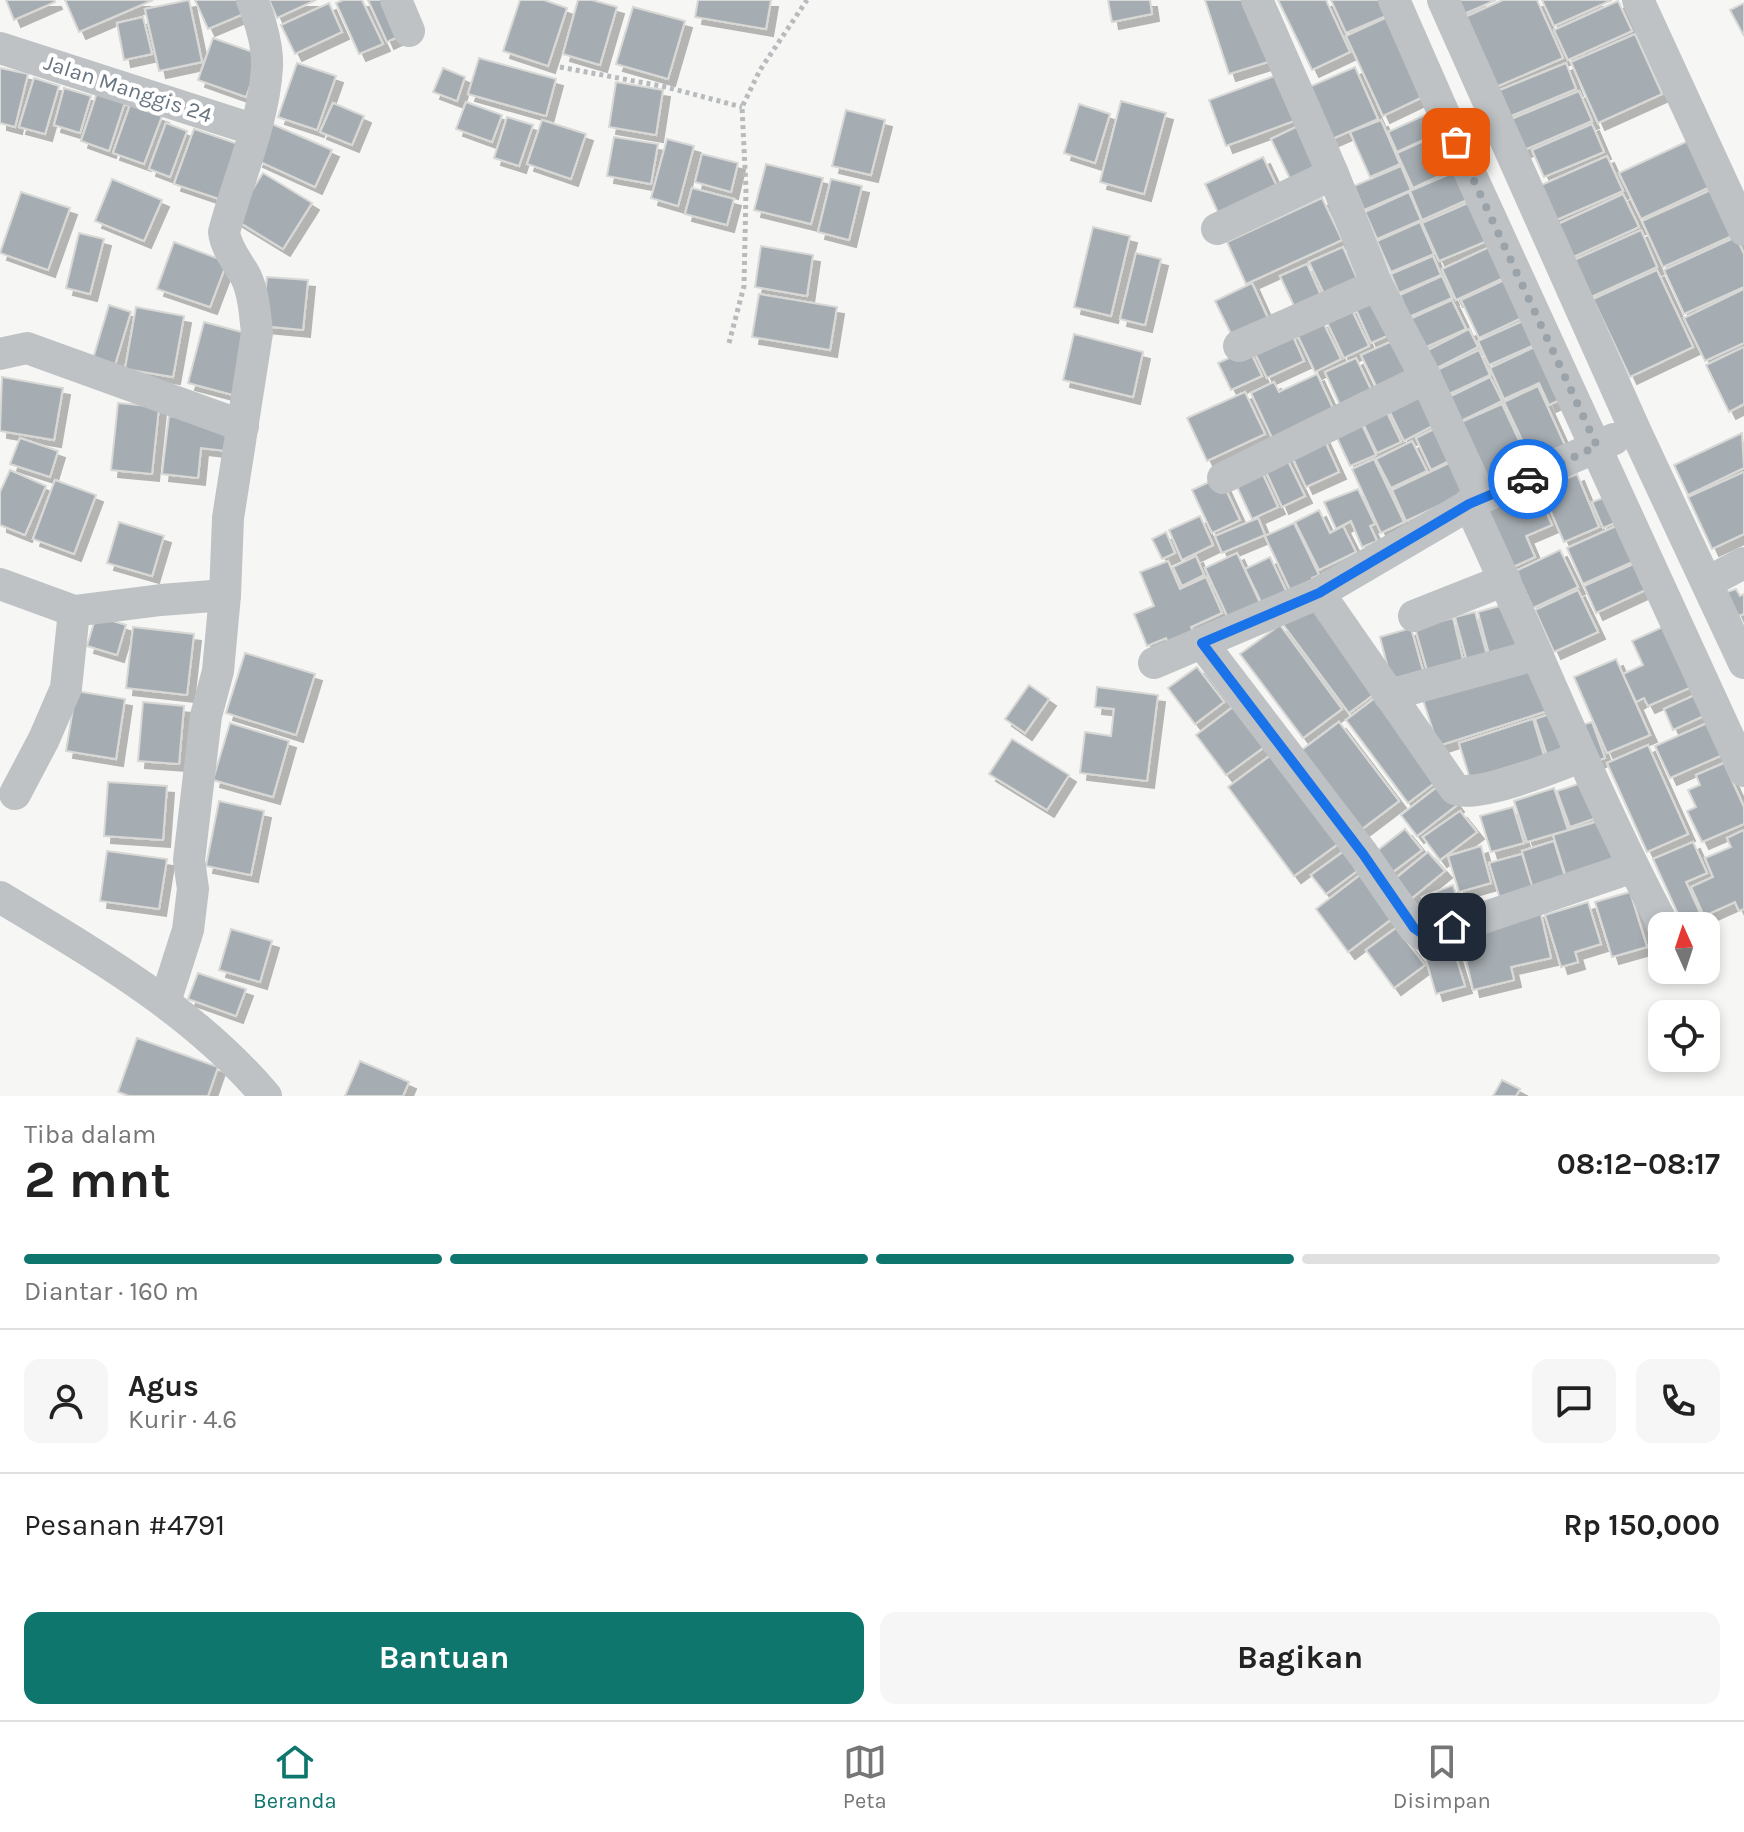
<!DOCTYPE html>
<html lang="id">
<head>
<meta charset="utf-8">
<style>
  :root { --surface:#fff; --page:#f6f6f6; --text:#222; --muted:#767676; --line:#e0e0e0; --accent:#0f766e }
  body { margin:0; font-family:Karla,sans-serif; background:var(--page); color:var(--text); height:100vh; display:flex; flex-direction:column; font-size:30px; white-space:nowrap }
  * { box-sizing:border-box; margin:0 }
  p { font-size:26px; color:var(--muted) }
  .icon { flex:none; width:44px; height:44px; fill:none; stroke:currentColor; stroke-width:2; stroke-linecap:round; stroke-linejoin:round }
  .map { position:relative; height:1096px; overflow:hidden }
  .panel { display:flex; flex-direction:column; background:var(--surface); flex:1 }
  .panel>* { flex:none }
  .needle { width:52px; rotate:357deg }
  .buttons { position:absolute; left:1648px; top:912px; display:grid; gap:16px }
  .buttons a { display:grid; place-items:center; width:72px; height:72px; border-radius:16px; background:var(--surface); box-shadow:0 4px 12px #0003; font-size:40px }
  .pin { position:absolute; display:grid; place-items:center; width:68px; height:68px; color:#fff; margin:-34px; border-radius:16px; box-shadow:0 4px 12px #0006 }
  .courier { position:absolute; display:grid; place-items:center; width:80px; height:80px; margin:-40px; border:6px solid #1a73e8; border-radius:50%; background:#fff; color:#222; box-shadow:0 2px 10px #0007 }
  .head em { font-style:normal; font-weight:700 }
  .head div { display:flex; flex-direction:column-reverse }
  .head { display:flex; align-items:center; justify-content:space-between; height:136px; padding:0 24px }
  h1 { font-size:52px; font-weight:700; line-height:60px }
  .bar { display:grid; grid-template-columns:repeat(4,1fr); gap:12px 8px; align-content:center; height:96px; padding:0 24px }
  .bar i { height:10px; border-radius:6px; background:var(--line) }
  .bar .active { background:var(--accent) }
  .bar p { grid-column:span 4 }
  .line { display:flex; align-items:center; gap:20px; padding:0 24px; border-top:2px solid var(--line) }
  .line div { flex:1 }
  .round { display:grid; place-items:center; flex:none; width:84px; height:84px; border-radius:16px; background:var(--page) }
  .button { display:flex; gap:16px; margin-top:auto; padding:16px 24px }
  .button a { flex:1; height:92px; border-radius:16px; background:var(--accent); color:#fff; font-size:32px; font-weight:700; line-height:92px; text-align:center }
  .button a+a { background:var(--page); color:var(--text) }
  .tab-bar { display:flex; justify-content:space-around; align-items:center; height:112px; border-top:2px solid var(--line); background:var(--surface); font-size:22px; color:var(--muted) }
  .tab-bar a { display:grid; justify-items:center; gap:4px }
  .tab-bar .active { color:var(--accent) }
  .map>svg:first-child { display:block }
</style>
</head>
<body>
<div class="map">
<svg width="1744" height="1096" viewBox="0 0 1744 1096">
  <defs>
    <filter id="shadow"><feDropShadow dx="7" dy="7" stdDeviation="0" flood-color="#0004"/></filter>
  </defs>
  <rect width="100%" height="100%" fill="#f6f6f4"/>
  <!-- building -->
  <g fill="#a6adb2" stroke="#d8d8d6" stroke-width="2" filter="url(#shadow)">
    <polygon points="6,0 54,0 55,2 14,20"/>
    <polygon points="65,0 153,0 79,32"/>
    <polygon points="189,0 202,62 159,71 145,9"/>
    <polygon points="195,0 240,0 246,13 208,29"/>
    <polygon points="269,0 316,0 277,18"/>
    <polygon points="343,0 362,0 383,44 359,54 336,3"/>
    <polygon points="368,0 388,0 404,34 387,42"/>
    <polygon points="520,0 544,0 567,8 548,66 503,51"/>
    <polygon points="578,0 592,0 617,7 600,65 563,54"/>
    <polygon points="698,0 771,0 766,29 695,17"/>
    <polygon points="1108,0 1150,0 1152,14 1112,22"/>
    <polygon points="1205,0 1252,0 1271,61 1229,74"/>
    <polygon points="1278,0 1326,0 1350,52 1312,70"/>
    <polygon points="1331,0 1388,0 1393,13 1346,33"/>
    <polygon points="1458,0 1496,0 1464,14"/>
    <polygon points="1503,0 1537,0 1563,58 1496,87 1465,17"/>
    <polygon points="1542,0 1612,0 1554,26"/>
    <polygon points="1618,1 1632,31 1568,60 1554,30"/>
    <polygon points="329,3 342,32 295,54 281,25"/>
    <polygon points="1744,3 1744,36 1730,10"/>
    <polygon points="633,7 685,21 668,79 616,64"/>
    <polygon points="1394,14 1431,93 1383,116 1346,36"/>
    <polygon points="143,17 152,54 124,60 117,23"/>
    <polygon points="1635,34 1662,94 1598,123 1571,62"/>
    <polygon points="213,38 261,55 246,97 198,80"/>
    <polygon points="479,58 556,79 546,116 468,94"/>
    <polygon points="297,63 336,76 317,130 278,117"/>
    <polygon points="1566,63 1576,89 1506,118 1495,92"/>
    <polygon points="1355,67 1378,119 1332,139 1309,87"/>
    <polygon points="0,68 28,74 15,127 0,123"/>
    <polygon points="443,68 465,77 457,101 433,92"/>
    <polygon points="1277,75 1294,121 1226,146 1209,100"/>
    <polygon points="34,78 59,86 45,134 19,127"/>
    <polygon points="616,82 663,90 656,135 609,127"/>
    <polygon points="64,88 91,96 80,133 54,125"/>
    <polygon points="1579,91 1592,121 1522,151 1509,120"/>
    <polygon points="97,93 125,102 109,151 81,141"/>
    <polygon points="1121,101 1166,113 1144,194 1100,182"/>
    <polygon points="466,102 502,115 492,142 456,129"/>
    <polygon points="333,103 364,116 352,145 320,132"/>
    <polygon points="1079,104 1110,114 1095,163 1064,153"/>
    <polygon points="130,105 162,116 144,164 113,153"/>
    <polygon points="1438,109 1447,129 1397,152 1388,132"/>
    <polygon points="846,110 885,120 871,175 832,166"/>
    <polygon points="507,117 533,125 519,166 494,158"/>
    <polygon points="542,120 586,134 571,179 527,164"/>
    <polygon points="1381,120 1400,164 1370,177 1350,132"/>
    <polygon points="166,123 187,131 170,177 149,169"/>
    <polygon points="272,124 332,150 315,187 256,160"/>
    <polygon points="1592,124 1604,152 1544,177 1532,150"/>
    <polygon points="1298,126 1320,173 1293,185 1271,139"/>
    <polygon points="194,129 238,144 219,199 174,184"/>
    <polygon points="1448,130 1463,165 1413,188 1397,153"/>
    <polygon points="614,137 658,144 651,184 607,176"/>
    <polygon points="667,139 694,146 678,206 651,198"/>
    <polygon points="1690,140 1712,186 1641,219 1619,173"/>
    <polygon points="702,154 738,163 731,192 695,182"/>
    <polygon points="1607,156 1623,191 1554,221 1539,186"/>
    <polygon points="1263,157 1280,193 1222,221 1205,184"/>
    <polygon points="766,164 823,178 811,224 754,210"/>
    <polygon points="1401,166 1411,190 1364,210 1354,186"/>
    <polygon points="1464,168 1476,196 1422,220 1410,191"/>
    <polygon points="263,173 312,203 283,249 234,219"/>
    <polygon points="112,179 162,200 144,241 95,221"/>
    <polygon points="831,179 862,186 849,240 818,232"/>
    <polygon points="692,188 734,199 727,225 685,214"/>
    <polygon points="1713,189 1734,235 1663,267 1642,221"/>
    <polygon points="21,192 70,208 48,270 0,253"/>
    <polygon points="1409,192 1421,220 1377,239 1365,212"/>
    <polygon points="1623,194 1639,227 1571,258 1556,225"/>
    <polygon points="1322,198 1342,240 1246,284 1227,242"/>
    <polygon points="1477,199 1494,238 1439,261 1422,223"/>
    <polygon points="1420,222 1434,254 1391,272 1377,241"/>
    <polygon points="1093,227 1130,236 1111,316 1074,307"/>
    <polygon points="1641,230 1657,267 1589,298 1572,261"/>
    <polygon points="79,233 104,239 90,294 66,288"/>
    <polygon points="1736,237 1744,254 1744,287 1684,314 1664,270"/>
    <polygon points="174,242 227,262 210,307 157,289"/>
    <polygon points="1496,244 1510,275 1456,300 1442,269"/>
    <polygon points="761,246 813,255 807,296 755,287"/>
    <polygon points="1343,247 1359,283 1326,298 1309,262"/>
    <polygon points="1136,253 1161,259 1145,325 1120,319"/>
    <polygon points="1433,256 1441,275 1399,293 1391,274"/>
    <polygon points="1307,264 1324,302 1295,308 1280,276"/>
    <polygon points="1657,270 1693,347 1630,377 1593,299"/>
    <polygon points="1442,276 1452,298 1409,317 1400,295"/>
    <polygon points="267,277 308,280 303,330 262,326"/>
    <polygon points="1511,277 1528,315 1479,338 1461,300"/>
    <polygon points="1252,283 1271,325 1235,342 1215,301"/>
    <polygon points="1744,289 1744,343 1705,361 1684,318"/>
    <polygon points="1378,293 1396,332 1371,343 1354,305"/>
    <polygon points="759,294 837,307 830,350 752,337"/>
    <polygon points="1452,300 1466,329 1424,348 1410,319"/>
    <polygon points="109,305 131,312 114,368 92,362"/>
    <polygon points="1350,306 1369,346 1344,358 1325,318"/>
    <polygon points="136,307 184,316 173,377 125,369"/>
    <polygon points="1530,318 1541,342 1489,365 1478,341"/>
    <polygon points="1322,320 1341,359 1315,372 1296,332"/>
    <polygon points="204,322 249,334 233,395 188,383"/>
    <polygon points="1469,329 1478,347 1435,369 1426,351"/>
    <polygon points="1291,332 1304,361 1267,378 1253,349"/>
    <polygon points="1074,334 1143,352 1133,397 1063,380"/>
    <polygon points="1399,338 1418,381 1382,398 1361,355"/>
    <polygon points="1541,344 1566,397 1549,405 1539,383 1504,399 1490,368"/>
    <polygon points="1744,347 1744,404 1729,412 1706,365"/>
    <polygon points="1249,349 1262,376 1231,390 1218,363"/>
    <polygon points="1479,350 1490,375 1447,395 1435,371"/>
    <polygon points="1356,358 1376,400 1344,414 1325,372"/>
    <polygon points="1317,374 1337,417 1276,446 1251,393 1274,382 1279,392"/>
    <polygon points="2,377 63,388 54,440 0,431"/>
    <polygon points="1490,377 1502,401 1459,422 1447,398"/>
    <polygon points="1538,386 1567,450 1534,465 1504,402"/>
    <polygon points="1422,387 1440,422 1404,441 1386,404"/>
    <polygon points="1245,392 1265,434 1207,461 1187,418"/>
    <polygon points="118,403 159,407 152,474 111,470"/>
    <polygon points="1502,404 1531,466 1489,486 1459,423"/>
    <polygon points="1384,406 1401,442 1377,453 1360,417"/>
    <polygon points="169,416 229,423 226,451 201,448 198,478 162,474"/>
    <polygon points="1359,418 1376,455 1350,466 1333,429"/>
    <polygon points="1440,426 1455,458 1431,470 1416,438"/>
    <polygon points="1742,433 1744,468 1688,495 1674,465"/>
    <polygon points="1323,437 1339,472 1306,487 1290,452"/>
    <polygon points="20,438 58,451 50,477 10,464"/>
    <polygon points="1412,441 1427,471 1391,488 1376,459"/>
    <polygon points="1285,455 1305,496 1282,507 1263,465"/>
    <polygon points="1374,459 1404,522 1381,533 1352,469"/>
    <polygon points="1451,462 1466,493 1406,521 1392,490"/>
    <polygon points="1259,466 1278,507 1252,519 1233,478"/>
    <polygon points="10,470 46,486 25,535 0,525 0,492"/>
    <polygon points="1744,472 1744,534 1712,549 1688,497"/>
    <polygon points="1577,474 1599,527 1564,542 1541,489"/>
    <polygon points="1220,477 1240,520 1212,533 1192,490"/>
    <polygon points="55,480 96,495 74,554 33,539"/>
    <polygon points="1358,489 1375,524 1370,526 1377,541 1362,547 1351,521 1336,529 1324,502"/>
    <polygon points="1536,489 1552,525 1526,536 1535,557 1513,567 1487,510"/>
    <polygon points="1611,495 1622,520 1603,528 1592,502"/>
    <polygon points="1319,510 1330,533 1343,526 1356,552 1319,570 1295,522"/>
    <polygon points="1200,516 1213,545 1182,560 1169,530"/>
    <polygon points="1258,518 1265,535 1222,553 1215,536"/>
    <polygon points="119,522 164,536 152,576 107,563"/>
    <polygon points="1294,523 1319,575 1312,578 1315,583 1292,594 1265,536"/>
    <polygon points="1623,523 1639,559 1583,584 1567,548"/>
    <polygon points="1166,532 1175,553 1162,559 1152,539"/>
    <polygon points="1560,550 1578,587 1533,608 1516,571"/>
    <polygon points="1237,553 1261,605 1229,620 1205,568"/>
    <polygon points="1196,556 1204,575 1182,586 1173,567"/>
    <polygon points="1270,557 1288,595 1263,606 1245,569"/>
    <polygon points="1168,561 1180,589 1206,577 1222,613 1191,627 1195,635 1169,646 1166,638 1147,646 1134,614 1154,606 1140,572"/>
    <polygon points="1640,561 1652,587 1596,613 1584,586"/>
    <polygon points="1736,589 1740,596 1744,594 1744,614 1738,616 1727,592"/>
    <polygon points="1578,590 1598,632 1554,652 1535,610"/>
    <polygon points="1314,600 1381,689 1349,713 1282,623"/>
    <polygon points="1510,603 1521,646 1489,654 1478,612"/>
    <polygon points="1475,612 1487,655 1467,661 1455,617"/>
    <polygon points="96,616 126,625 117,655 87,646"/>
    <polygon points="1453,618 1463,660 1427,670 1415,628"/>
    <polygon points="1280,625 1342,709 1303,738 1240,654"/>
    <polygon points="1667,625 1701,683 1648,706 1644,698 1636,702 1623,674 1643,665 1632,641"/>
    <polygon points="133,627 194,634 187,695 126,688"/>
    <polygon points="1411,628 1423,671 1391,680 1380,637"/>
    <polygon points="245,653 315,674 296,735 226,713"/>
    <polygon points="1616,659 1650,735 1607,753 1574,677"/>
    <polygon points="1534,660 1550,710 1438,746 1422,697"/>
    <polygon points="1197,667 1224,702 1195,724 1168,688"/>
    <polygon points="1029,685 1049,699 1025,733 1005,719"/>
    <polygon points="1097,687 1158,695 1147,781 1080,773 1085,732 1111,736 1114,709 1095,707"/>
    <polygon points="76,691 125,699 116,759 66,751"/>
    <polygon points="1697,694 1706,715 1673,730 1664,709"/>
    <polygon points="1379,695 1441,778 1408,803 1346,720"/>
    <polygon points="143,702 184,706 179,764 138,761"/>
    <polygon points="1237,704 1267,745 1226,775 1196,735"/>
    <polygon points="1559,711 1570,747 1547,755 1535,719"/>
    <polygon points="1533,719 1544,756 1470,779 1459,743"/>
    <polygon points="1712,721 1727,753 1670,778 1655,746"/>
    <polygon points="1339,722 1399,801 1358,832 1299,752"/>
    <polygon points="1592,722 1605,758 1585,765 1572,728"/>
    <polygon points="230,723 289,741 273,797 213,780"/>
    <polygon points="1012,739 1069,775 1047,810 989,774"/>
    <polygon points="1648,745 1688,834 1647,852 1607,763"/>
    <polygon points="1275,752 1342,841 1294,876 1228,787"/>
    <polygon points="1724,763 1744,807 1744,824 1702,842 1687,811 1696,807 1688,790 1700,785 1696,775"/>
    <polygon points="1587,781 1599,817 1570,827 1557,791"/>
    <polygon points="108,782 167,786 163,840 104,836"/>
    <polygon points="1441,784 1457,805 1417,836 1401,815"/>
    <polygon points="1554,788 1568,830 1527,842 1514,801"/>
    <polygon points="219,801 264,811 251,875 206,866"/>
    <polygon points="1513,807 1524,843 1491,852 1480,816"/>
    <polygon points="1460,811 1477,832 1440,860 1423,837"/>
    <polygon points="1605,819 1619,863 1568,883 1553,835"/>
    <polygon points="1405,829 1422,850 1385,878 1369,857"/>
    <polygon points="1744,830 1744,909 1739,911 1735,902 1704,916 1691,887 1713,877 1705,858 1731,847 1727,838"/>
    <polygon points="1554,841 1565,877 1532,887 1522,851"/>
    <polygon points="1693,842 1707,873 1686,882 1702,917 1683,925 1653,859"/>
    <polygon points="1481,846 1491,883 1459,892 1448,856"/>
    <polygon points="1347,849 1361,868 1326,894 1311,875"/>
    <polygon points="107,851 167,859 159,909 100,901"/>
    <polygon points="1428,852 1445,871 1412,898 1396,878"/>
    <polygon points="1522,854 1533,889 1500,899 1489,863"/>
    <polygon points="1364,872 1398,914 1348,952 1316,909"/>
    <polygon points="1453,885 1463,918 1430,927 1422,897"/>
    <polygon points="1630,892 1647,947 1612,957 1595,902"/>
    <polygon points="1588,902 1601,944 1575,952 1578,962 1561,967 1545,915"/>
    <polygon points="1540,910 1551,958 1511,967 1514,980 1473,990 1459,928"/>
    <polygon points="1396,928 1425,965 1394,988 1366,950"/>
    <polygon points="231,929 272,941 260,982 219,970"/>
    <polygon points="1450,938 1465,986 1436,994 1422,946"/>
    <polygon points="198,973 246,989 236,1016 188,999"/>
    <polygon points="137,1038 218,1067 208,1096 129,1096 118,1092"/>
    <polygon points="360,1061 409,1082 403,1096 345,1096"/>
    <polygon points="1502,1080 1520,1089 1516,1096 1493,1096"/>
  </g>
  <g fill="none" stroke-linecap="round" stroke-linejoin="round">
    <!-- path -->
    <g stroke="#b8bbbd" stroke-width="5" stroke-dasharray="4 4" stroke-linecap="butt">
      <polyline points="560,67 666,87 742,107"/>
      <polyline points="729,343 744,286 746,189 742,107 760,70 807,0"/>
    </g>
    <!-- minor -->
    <g stroke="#bec2c5" stroke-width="32">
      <polyline points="396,0 409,31"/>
      <polyline points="1257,0 1333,174 1377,285 1426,378 1481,498"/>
      <polyline points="1394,0 1469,171 1744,771"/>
      <polyline points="1443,0 1635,430 1744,663"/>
      <polyline points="1638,0 1744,230"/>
      <polyline points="0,48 255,130"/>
      <polyline points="1217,229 1333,174"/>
      <polyline points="1239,346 1377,285"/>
      <polyline points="0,354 27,348 243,426"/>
      <polyline points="1223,478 1426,378"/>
      <path d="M1469 504C1536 645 1591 789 1664 926"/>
      <polyline points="1708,582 1744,563"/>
      <polyline points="0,584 74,611 161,600 225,595"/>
      <path d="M1319 593 1455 789C1477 799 1555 767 1580 757"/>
      <polyline points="1414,616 1505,580"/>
      <polyline points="1202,643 1363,854 1414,928 1427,937 1633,867"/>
      <polyline points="1154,663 1319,593 1481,498 1614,439"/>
      <polyline points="1389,695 1535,655"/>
      <polyline points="15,794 44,739 66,688 74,611"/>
      <path d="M0 897C96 955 193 1010 266 1096"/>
      <path d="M165 1002 188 930 193 889 189 860 206 716 218 671 225 595 228 518 257 333C255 315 254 294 246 277 238 262 226 249 224 232 238 179 264 122 267 67 268 45 260 20 252 0"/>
    </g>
  </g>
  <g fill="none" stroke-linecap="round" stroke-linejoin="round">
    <!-- done -->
    <polyline stroke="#9aa3a9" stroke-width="8" stroke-dasharray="0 14.4" points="1456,142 1597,446 1528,479"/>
    <!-- route -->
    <polyline stroke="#1a73e8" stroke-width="10" points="1452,927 1427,937 1414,928 1363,854 1202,643 1319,593 1469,504 1528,479"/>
  </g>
  <g text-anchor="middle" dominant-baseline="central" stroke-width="8" stroke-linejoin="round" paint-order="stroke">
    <!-- street labels -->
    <g font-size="22" fill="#697681" stroke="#fff">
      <text transform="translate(128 89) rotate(18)">Jalan Manggis 24</text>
    </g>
  </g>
</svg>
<div class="buttons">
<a><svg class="needle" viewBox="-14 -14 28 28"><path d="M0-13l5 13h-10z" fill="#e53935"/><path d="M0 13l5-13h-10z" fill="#767676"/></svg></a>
<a><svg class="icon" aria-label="locate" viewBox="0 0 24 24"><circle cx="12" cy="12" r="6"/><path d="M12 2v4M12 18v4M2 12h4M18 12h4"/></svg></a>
</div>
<div class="pin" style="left:1456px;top:142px;background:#ea580c"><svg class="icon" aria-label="bag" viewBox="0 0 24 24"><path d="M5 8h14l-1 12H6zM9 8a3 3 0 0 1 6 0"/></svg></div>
<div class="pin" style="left:1452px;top:927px;background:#1f2937"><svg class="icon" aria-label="home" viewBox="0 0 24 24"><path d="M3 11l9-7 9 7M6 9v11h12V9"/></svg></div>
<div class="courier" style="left:1528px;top:479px"><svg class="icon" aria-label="car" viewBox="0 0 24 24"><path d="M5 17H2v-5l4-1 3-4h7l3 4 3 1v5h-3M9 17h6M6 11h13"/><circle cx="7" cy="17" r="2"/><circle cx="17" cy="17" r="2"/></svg></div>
</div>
<section class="panel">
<div class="head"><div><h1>2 mnt</h1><p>Tiba dalam</p></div><em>08:12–08:17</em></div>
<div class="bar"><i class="active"></i><i class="active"></i><i class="active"></i><i></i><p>Diantar · 160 m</p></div>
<div class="line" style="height:144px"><a class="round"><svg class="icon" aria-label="person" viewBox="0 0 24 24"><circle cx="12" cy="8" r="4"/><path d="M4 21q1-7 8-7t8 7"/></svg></a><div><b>Agus</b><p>Kurir · 4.6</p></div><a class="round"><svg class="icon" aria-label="chat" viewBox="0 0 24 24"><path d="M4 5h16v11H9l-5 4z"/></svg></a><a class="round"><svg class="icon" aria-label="phone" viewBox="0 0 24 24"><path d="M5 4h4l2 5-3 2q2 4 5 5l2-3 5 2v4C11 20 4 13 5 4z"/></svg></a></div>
<div class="line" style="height:104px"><div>Pesanan #4791</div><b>Rp 150,000</b></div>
<div class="button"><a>Bantuan</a><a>Bagikan</a></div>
</section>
<nav class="tab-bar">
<a class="active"><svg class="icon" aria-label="home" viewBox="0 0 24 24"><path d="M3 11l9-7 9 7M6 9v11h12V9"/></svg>Beranda</a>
<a><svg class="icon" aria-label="map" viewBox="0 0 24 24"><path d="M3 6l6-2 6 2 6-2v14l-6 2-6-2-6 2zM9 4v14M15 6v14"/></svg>Peta</a>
<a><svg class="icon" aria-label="saved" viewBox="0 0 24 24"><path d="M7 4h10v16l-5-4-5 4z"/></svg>Disimpan</a>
</nav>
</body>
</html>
